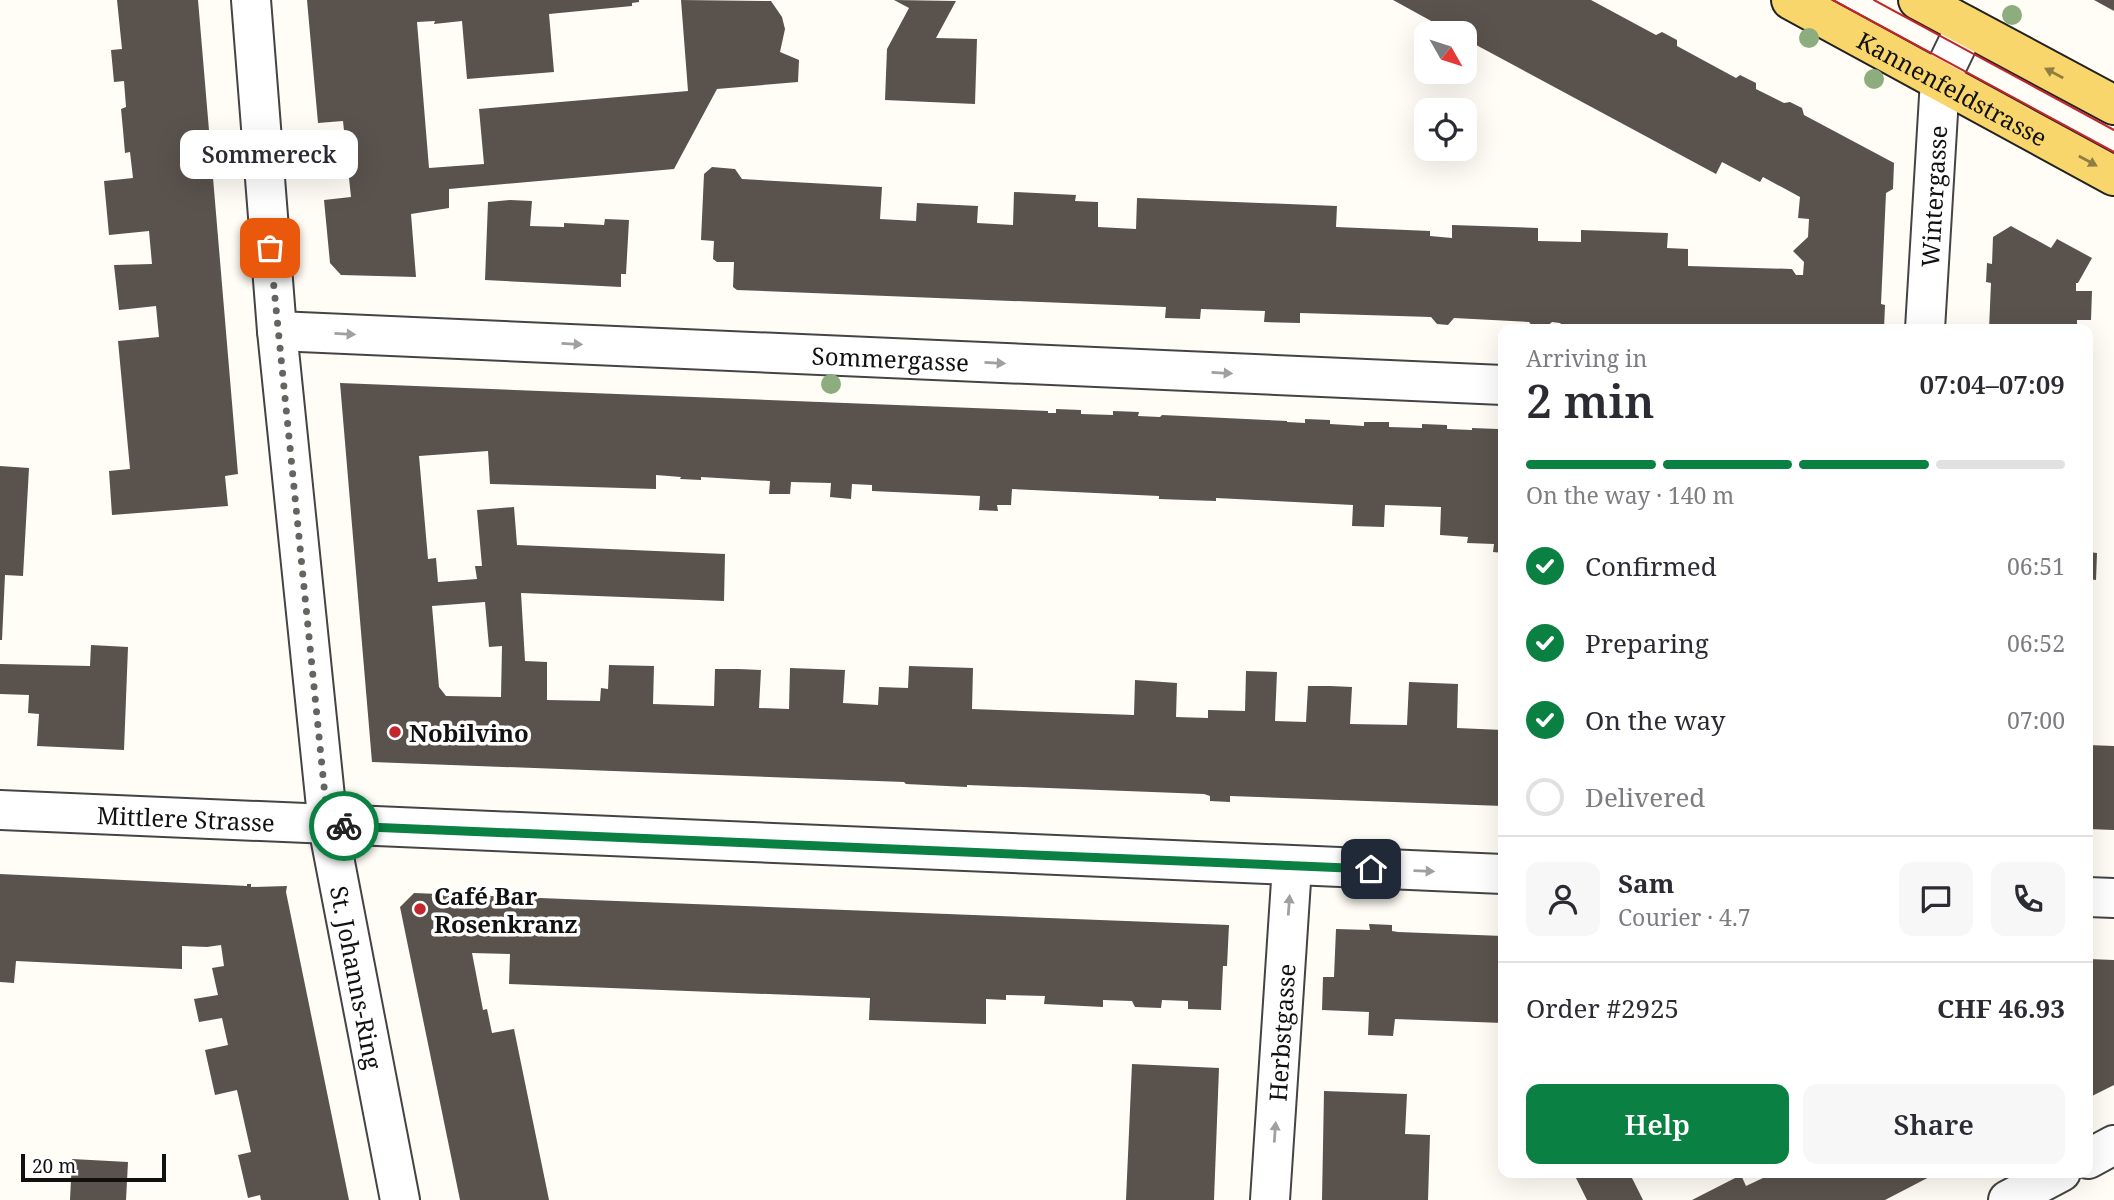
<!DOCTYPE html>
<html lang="en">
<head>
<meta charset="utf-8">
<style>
  :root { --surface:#fff; --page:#f7f7f7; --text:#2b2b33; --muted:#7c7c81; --line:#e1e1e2; --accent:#0b8043 }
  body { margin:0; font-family:"Noto Serif",serif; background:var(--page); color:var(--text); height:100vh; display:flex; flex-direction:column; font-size:26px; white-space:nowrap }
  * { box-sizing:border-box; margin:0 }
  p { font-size:23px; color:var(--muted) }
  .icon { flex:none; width:38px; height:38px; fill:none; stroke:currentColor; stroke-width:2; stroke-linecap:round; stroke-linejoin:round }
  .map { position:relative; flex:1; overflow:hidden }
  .panel { position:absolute; left:1498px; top:324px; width:595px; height:854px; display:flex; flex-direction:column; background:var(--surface); border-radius:14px; box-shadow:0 7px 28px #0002 }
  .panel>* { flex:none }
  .needle { width:46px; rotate:129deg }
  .tools { position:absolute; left:1414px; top:21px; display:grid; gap:14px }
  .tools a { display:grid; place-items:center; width:63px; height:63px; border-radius:14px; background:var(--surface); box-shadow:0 7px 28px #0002; font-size:35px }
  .scale { position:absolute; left:21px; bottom:18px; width:145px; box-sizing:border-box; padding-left:7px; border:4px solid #111; border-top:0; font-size:19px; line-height:24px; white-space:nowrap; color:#111; -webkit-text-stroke:5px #fff; paint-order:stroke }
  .pin { position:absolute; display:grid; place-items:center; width:60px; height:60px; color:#fff; margin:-30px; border-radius:14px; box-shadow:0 4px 10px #0006 }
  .courier { position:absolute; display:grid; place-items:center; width:70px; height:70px; margin:-35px; border:5px solid #0b8043; border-radius:50%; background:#fff; color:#222; box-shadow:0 2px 9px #0007 }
  .bubble { position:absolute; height:49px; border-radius:14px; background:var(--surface); box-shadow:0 7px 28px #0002; font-size:23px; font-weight:600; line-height:49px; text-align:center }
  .headline em { font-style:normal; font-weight:600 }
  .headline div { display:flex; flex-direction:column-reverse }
  .headline { display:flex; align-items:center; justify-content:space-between; height:119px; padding:0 28px }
  h1 { font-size:46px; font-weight:600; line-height:52px }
  .bar { display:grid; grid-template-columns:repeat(4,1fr); gap:10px 7px; align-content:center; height:84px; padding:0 28px }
  .bar i { height:9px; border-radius:5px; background:var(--line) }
  .bar .on { background:var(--accent) }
  .bar p { grid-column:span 4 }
  .line { display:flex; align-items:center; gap:18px; padding:0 28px; border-top:2px solid var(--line) }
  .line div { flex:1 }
  .round { display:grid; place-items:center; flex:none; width:74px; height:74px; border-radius:14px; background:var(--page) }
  ol { padding:0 28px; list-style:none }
  li { display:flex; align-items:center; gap:21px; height:77px }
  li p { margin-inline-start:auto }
  li .icon { padding:7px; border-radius:50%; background:var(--accent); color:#fff; stroke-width:4 }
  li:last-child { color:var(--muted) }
  li i { width:38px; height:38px; border:4px solid var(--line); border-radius:50% }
  .action { display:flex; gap:14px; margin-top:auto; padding:14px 28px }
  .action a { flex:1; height:80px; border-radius:14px; background:var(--accent); color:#fff; font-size:28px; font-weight:600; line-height:80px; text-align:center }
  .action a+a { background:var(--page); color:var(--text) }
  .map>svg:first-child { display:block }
</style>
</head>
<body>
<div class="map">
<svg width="2114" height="1200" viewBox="0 0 2114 1200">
  <rect width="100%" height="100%" fill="#fffdf5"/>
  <!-- building -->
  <g fill="#5a524d" fill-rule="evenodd">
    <polygon points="117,0 198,0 238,474 225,476 228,506 112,515 109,471 130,469 118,341 159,337 156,306 119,310 114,265 152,264 149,231 109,235 104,181 133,178 130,152 125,153 123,130 121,109 126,107 124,81 114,82 111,50 122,49"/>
    <polygon points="307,0 639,0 639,2 632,3 632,6 549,14 554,72 467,79 462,21 434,24 435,21 417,22 429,168 484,164 479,109 688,91 681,0 771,1 782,17 785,29 780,52 799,60 798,82 717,89 674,169 449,189 449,208 411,214 416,277 341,275 330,263 324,200 351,197 343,121 318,123"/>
    <polygon points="894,0 956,1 936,38 977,39 975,104 885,100 887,49 909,8"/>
    <polygon points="1393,0 1591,0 1656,35 1662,32 1677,40 1677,46 1736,78 1740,75 1756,83 1756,89 1784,103 1790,102 1802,108 1804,115 1894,163 1893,189 1886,193 1881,304 1885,305 1884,329 1714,329 1583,324 1577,329 1566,329 1560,323 1552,322 1545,328 1534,328 1529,322 1454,318 1448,325 1437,324 1431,317 1300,313 1300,323 1264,322 1265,311 1201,309 1200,319 1165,318 1166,307 737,290 733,287 734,262 717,262 713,259 714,241 701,240 704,174 712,167 735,169 742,179 882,187 880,219 916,221 917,203 978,206 977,223 1013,225 1014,192 1076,195 1075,201 1098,202 1098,227 1136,229 1137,198 1337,206 1336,227 1430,231 1430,236 1452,238 1452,225 1538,228 1538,241 1581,242 1581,230 1668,233 1667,248 1688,249 1688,266 1792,269 1796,275 1803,275 1804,262 1793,251 1808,237 1809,219 1798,218 1800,197 1763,177 1760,182 1722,162 1716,174 1465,39 1465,33 1453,33"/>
    <polygon points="2094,0 2114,0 2114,11"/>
    <polygon points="510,200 532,201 530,226 564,227 564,223 604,225 605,219 629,220 626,274 621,274 621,287 485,280 488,202"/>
    <polygon points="2011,226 2051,248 2057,239 2092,258 2078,283 2076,283 2076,291 2092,291 2091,320 2077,320 2077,329 1989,329 1991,283 1986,282 1987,263 1992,264 1993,237"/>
    <path d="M340 383 1048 411V413H1056V409L1081 410V414L1113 415V411L1139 412 1138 416 1160 417 1162 415 1287 421V422L1305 423V419L1330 420V424L1364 426V422H1389V427L1422 428V424L1447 425V429L1472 430V428L1498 429V421H1503V553L1493 552 1494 544 1467 543 1468 537 1440 535 1441 507 1385 505 1384 527 1352 526 1353 505 1216 498V501L1159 499V496L1012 489 1011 505H997L998 511 979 510 980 496 872 491V485L852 484 851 499 830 497 831 483 791 482 790 494H769L770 481 701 477V480L680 479 681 477 656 475V489L490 484 488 451 419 456 428 559 436 558 438 582 477 579 475 566H482L477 510 514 507 517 545 725 554 724 601 521 593 525 661 547 662V700L600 701 601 688 608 689 609 665 654 666 653 704 714 706 715 669H738L761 670 759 708 789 709 790 668 845 670 843 703 878 705 879 687 908 688 909 666 973 668 972 709 1134 715 1135 680 1177 683 1176 717 1208 718V710L1245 711 1246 671 1277 672 1275 721 1306 722 1308 686H1330L1352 687 1350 724 1407 725 1409 682 1458 684 1457 728 1503 730V806L1230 796V802L1210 801V796L1204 794 967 785V787L906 784 904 782 372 762ZM485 602 489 647 502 646 501 697 446 696 439 687 432 606Z"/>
    <polygon points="0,466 29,468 23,576 5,575 2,640 0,640"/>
    <polygon points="2088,495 2091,495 2090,528 2088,528"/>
    <polygon points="2088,552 2097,553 2096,580 2088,579"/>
    <polygon points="91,645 128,647 124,750 37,746 39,714 28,713 29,695 0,694 0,664 90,666"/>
    <polygon points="2088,745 2114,746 2114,830 2088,829"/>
    <polygon points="0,874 247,886 247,884 251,884 251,887 287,886 286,892 349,1200 261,1200 260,1195 248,1198 238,1155 251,1152 237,1090 215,1095 205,1050 228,1045 222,1018 199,1022 194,999 218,995 212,968 224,966 221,945 207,947 182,946 182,969 16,961 14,983 0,982"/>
    <polygon points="414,893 1229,925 1227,966 1223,966 1221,1010 1188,1009 1188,1001 1162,1000 1161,1008 1135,1007 1132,1001 1103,1000 1103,1007 1044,1004 1045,996 1006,995 1006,1000 986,999 986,1024 869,1020 870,998 509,984 510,954 472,953 483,1010 487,1009 492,1033 514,1029 549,1200 460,1200 400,907"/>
    <polygon points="1369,924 1392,925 1392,931 1398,932 1503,936 1503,1023 1395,1019 1393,1036 1368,1035 1369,1012 1322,1010 1323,977 1334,977 1336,929 1370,930"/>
    <polygon points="2088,959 2114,960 2114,1085 2088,1098"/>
    <polygon points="1132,1064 1219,1068 1214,1200 1126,1200"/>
    <polygon points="1324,1091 1407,1094 1405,1134 1430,1135 1428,1200 1322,1200"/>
    <polygon points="72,1159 128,1162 126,1200 70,1200"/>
    <polygon points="1573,1172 1629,1172 1643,1200 1587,1200"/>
    <polygon points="1761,1172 1939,1172 1885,1200 1692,1200 1741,1175 1746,1186 1763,1178"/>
  </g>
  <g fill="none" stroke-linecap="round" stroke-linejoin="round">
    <defs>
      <g id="minor">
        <path id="s1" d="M251 0 277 331 328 826 400 1200"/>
        <path id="s2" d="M1925 329 1940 80 1966 26"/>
        <path id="s3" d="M277 331 1503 385"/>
        <path id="s4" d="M0 810 1503 874"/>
        <polyline points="2088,897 2114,898"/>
        <polyline points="2088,1159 2114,1145"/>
        <path id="s5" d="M1270 1200 1292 866"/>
        <polyline points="2008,1200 2061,1172"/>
      </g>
      <g id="major">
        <path id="s6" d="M1791 0 2114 176"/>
        <polyline points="1918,0 2114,105"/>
      </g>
    </defs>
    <!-- minor casing -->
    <use href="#minor" stroke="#444" stroke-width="42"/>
    <!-- major casing -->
    <use href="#major" stroke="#222" stroke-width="42"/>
    <!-- minor -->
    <use href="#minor" stroke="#fff" stroke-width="38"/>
    <!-- major -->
    <use href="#major" stroke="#f9d66b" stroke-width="38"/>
    <!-- tram -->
    <g stroke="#c4262e" stroke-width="2">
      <polyline points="1833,0 2114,152"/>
      <polyline points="1874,0 2114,130"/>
    </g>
  </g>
  <!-- trees -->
  <g fill="#8dad7f">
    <circle cx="2012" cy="15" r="10"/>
    <circle cx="1809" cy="38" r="10"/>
    <circle cx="1874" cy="79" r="10"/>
    <circle cx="831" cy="384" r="10"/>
  </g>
  <!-- one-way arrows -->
  <defs><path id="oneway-solid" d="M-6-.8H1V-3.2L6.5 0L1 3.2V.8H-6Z" transform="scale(1.75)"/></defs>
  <g fill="#917d42">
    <use href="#oneway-solid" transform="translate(2054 73) rotate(-152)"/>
    <use href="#oneway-solid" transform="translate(2088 161) rotate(29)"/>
  </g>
  <g fill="#a0a0a0">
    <use href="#oneway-solid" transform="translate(345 334) rotate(3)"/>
    <use href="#oneway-solid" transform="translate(572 344) rotate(3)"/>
    <use href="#oneway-solid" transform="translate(995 363) rotate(3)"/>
    <use href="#oneway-solid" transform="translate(1222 373) rotate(3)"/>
    <use href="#oneway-solid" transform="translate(1424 871) rotate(2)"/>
    <use href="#oneway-solid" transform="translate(1289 905) rotate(-86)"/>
    <use href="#oneway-solid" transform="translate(1275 1132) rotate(-86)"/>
  </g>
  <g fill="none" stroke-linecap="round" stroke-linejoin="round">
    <!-- done -->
    <polyline stroke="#646461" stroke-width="7" stroke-dasharray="0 12.6" points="270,248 328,826 344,826"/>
    <!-- route -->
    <polyline stroke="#0b8043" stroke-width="9" points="344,826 1371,869"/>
  </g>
  <!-- markers -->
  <g fill="#c4262e" stroke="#fff" stroke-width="2.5">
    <circle cx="395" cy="732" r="7"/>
    <circle cx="420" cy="909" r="7"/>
  </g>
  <g text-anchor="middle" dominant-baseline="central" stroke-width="7" stroke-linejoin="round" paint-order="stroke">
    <!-- street labels -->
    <g font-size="24" fill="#111" stroke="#fff">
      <text stroke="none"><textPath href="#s6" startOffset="184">Kannenfeldstrasse</textPath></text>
      <text stroke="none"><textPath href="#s2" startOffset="133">Wintergasse</textPath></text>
      <text stroke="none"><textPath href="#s3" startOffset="614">Sommergasse</textPath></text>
      <text stroke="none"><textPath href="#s4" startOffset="186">Mittlere Strasse</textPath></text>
      <text stroke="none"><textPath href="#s1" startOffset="984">St. Johanns-Ring</textPath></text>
      <text stroke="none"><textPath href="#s5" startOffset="168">Herbstgasse</textPath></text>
    </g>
    <!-- poi labels -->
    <g font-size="24" font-weight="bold" fill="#111" stroke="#fff" text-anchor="start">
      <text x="409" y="732">Nobilvino</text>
      <text x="434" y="895">Café Bar<tspan x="434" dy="28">Rosenkranz</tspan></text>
    </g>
  </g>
</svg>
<div class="tools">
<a><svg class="needle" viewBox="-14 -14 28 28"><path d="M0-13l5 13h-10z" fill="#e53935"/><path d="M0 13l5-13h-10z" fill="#7c7c81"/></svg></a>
<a><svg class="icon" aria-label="locate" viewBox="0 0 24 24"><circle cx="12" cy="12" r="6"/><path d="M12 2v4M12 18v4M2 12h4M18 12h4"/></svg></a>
</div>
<div class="scale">20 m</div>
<div class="pin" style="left:270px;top:248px;background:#ea580c"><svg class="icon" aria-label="bag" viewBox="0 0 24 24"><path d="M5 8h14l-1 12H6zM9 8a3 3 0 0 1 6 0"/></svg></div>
<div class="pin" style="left:1371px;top:869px;background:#1f2937"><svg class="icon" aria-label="home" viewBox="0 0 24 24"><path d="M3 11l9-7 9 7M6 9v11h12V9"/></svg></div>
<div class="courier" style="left:344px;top:826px"><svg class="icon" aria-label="bike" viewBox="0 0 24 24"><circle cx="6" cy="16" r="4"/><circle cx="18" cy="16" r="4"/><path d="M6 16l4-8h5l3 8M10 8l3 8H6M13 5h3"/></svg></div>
<div class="bubble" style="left:180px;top:130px;width:178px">Sommereck</div>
<section class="panel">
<div class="headline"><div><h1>2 min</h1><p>Arriving in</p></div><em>07:04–07:09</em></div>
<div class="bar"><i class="on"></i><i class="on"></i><i class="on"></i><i></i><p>On the way · 140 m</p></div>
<ol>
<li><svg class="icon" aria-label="check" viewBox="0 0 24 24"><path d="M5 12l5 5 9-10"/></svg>Confirmed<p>06:51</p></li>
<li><svg class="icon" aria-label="check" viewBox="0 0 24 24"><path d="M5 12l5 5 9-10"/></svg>Preparing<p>06:52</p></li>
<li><svg class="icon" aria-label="check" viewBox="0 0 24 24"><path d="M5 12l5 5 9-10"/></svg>On the way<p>07:00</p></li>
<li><i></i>Delivered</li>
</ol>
<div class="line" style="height:126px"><a class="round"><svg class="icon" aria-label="person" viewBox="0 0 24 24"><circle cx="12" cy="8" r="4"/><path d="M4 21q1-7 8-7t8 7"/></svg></a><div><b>Sam</b><p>Courier · 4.7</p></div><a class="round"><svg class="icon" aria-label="chat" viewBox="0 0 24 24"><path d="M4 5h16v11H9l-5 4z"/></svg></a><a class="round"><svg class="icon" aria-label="phone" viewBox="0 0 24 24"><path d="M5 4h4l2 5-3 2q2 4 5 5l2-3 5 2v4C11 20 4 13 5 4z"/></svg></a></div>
<div class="line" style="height:91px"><div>Order #2925</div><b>CHF 46.93</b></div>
<div class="action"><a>Help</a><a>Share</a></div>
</section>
</div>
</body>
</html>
